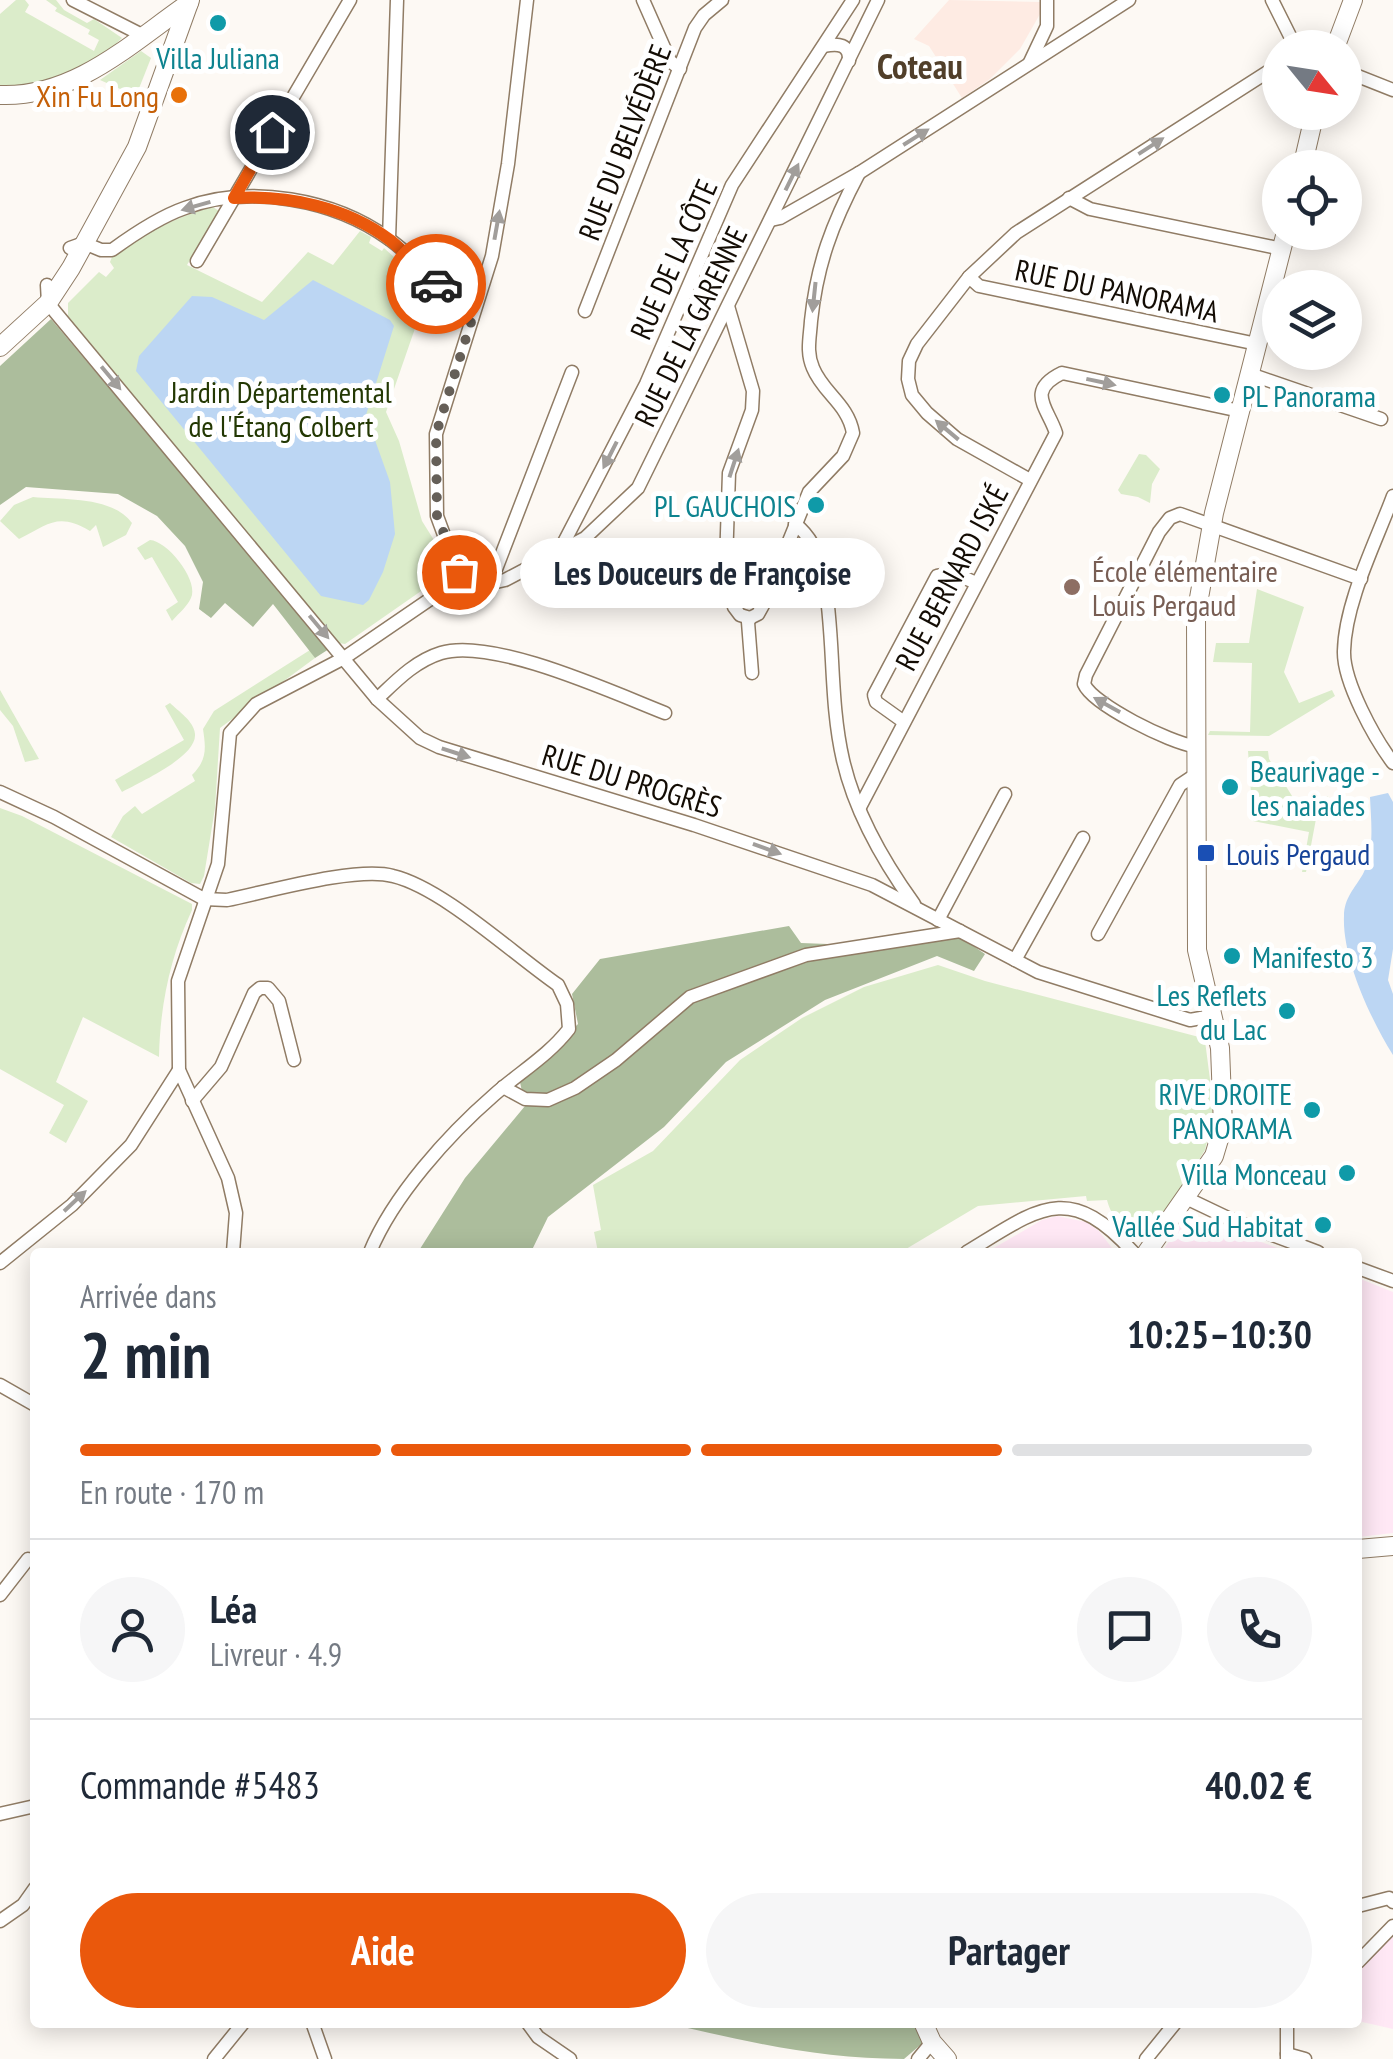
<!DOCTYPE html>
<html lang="fr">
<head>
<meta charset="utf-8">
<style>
  :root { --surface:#fff; --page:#f6f6f7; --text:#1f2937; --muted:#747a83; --line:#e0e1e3; --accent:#ea580c }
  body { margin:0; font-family:"PT Sans Narrow",sans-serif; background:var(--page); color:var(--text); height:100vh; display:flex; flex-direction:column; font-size:38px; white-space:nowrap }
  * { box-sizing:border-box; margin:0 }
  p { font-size:32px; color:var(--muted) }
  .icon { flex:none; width:55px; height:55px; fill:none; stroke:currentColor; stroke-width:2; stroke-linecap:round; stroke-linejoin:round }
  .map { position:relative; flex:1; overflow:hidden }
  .drawer { position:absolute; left:30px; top:1248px; width:1332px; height:780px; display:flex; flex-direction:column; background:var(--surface); border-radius:10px; box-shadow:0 5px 25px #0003 }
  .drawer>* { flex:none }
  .needle { width:65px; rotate:120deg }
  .controls { position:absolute; left:1262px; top:30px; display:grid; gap:20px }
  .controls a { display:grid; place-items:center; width:100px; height:100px; border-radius:50%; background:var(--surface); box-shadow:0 5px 25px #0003; font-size:50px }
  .pin { position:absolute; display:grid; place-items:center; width:85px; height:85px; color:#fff; margin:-42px; border:5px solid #fff; border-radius:50%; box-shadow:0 2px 10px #0007 }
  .courier { position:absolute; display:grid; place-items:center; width:100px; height:100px; margin:-50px; border:8px solid #ea580c; border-radius:50%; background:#fff; color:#222; box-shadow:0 2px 12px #0007 }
  .bubble { position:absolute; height:70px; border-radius:35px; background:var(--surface); box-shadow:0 5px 25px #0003; font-size:32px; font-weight:600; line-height:70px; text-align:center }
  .overview em { font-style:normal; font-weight:600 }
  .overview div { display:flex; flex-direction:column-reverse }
  .overview { display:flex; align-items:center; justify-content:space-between; height:170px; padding:0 50px }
  h1 { font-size:65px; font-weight:600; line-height:75px }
  .bar { display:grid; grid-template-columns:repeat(4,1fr); gap:15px 10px; align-content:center; height:120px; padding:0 50px }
  .bar i { height:12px; border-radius:8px; background:var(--line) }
  .bar .current { background:var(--accent) }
  .bar p { grid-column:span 4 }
  .line { display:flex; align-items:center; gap:25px; padding:0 50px; border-top:2px solid var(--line) }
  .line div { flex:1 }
  .round { display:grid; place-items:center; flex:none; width:105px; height:105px; border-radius:52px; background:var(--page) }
  .primary-button { display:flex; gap:20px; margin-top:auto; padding:20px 50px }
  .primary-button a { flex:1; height:115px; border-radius:60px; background:var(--accent); color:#fff; font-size:40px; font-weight:600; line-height:115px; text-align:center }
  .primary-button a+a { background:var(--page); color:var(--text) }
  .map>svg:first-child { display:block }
</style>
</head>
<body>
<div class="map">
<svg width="1393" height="2059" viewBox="0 0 1393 2059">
  <rect width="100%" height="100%" fill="#fdf9f4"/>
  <!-- industrial -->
  <g fill="#ffe8f5">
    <polygon points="1057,1216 1086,1222 1099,1231 1115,1252 987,1252 1042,1220"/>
    <polygon points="1196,1218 1288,1252 1162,1252 1182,1222"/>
    <polygon points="1358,1278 1393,1292 1393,1533 1358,1537"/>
    <polygon points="1393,1935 1393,2029 1358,2021 1358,1972"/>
  </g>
  <!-- education -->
  <polygon fill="#feebe3" points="949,0 1040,2 1040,14 1020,49 990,79 962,98 929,46 914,39"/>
  <!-- green -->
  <g fill="#dbecca">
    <path d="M16 0H25L29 5 25 12 94 51 99 40 88 34 90 30 55 11 57 8 46 0H56L64 10 87 23 94 19 122 38C91 69 44 86 0 86V14Z"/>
    <polygon points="141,51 151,58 136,96 100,80"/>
    <path d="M213 207 219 211 187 265 262 302 308 252 333 265 360 231 371 237 369 243 382 251 384 248 404 266 395 273C394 302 396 300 420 314L386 412 399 441 422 521 447 561H442L441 571 447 573 345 644 339 643 68 316V303L99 272 106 277 114 268 110 262 112 257C144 234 174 217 213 207Z"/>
    <polygon points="1139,454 1146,455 1160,469 1152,484 1150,503 1138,497 1121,494 1118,490"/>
    <path d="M33 497C64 500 112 496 132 523L126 535 103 547 96 525 90 531C58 512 49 524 19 539L0 521 14 505Z"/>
    <path d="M150 540C167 541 196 577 192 595 190 604 179 613 172 621L166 610 178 602 152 557 145 560 137 548Z"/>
    <polygon points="1257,589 1304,607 1284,672 1299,703 1332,690 1335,696 1269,736 1208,735 1210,731 1250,732 1252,663 1213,662 1216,643 1249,643"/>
    <path d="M310 650 315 658 220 728 215 808 204 876 200 884 191 883 111 837 123 816 135 806 142 814 195 781 192 775C207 760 206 749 203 729L214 711Z"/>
    <polygon points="0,690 39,759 25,762 13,726 0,710"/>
    <path d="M170 703C178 711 194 721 195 734 197 757 140 782 122 792L115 780 184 740 165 706Z"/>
    <polygon points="1248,751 1268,751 1269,759 1302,812 1328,796 1316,819 1306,872 1302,872 1309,832 1253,821"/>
    <path d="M0 808 22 816 192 904V910C170 957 160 1006 159 1057L83 1017 56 1082 88 1101 66 1143 49 1133 64 1105 0 1069Z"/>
    <path d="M938 965 985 981 1199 1037 1205 1041 1214 1110 1205 1150 1157 1226C1133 1239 1113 1224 1107 1200L1087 1201 1086 1196 978 1206 901 1252H598L594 1232 601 1230 593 1185 653 1151 740 1060 802 1018 864 987Z"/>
  </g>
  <!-- forest -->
  <g fill="#acbd9c">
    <polygon points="51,319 329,649 315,658 273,604 253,627 225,603 211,618 199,609 203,582 185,546 157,516 118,494 26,487 0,505 0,366"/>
    <polygon points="789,926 801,943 881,946 957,935 985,954 974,971 937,956 825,1000 726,1062 664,1127 548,1217 531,1252 418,1252 465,1178 525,1106 520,1082 578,1024 572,994 600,959"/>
    <path d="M665 2023H914L925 2041 904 2059C817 2059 750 2042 665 2023Z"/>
  </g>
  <!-- water -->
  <g fill="#bcd6f3">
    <polygon points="313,280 390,320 394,326 366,415 390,482 395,534 383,572 369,600 363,605 321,596 136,371 139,356 192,296 212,297 264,320"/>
    <path d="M1388 793 1393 802V949L1388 980 1393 994V1055C1371 1020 1342 958 1344 916 1344 898 1355 888 1363 874 1375 851 1371 822 1370 797Z"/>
  </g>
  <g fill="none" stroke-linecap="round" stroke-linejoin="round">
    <defs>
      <g id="street">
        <polyline points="73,0 142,35"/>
        <polyline points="643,0 670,61 680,69"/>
        <polyline points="1272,0 1296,48"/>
        <path d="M824 46C838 43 850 44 849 61"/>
        <polyline points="1030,62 1047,26 1047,0"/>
        <polyline points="1345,71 1393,90"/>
        <polyline points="1069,198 1090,209 1282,249"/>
        <polyline points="771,220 780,218 859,173 1129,0"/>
        <polyline points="389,239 397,0"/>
        <path d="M70 248 84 243 101 250H112C134 234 159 217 185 208 250 184 334 199 389 239 419 261 446 293 472 319"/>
        <polyline points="197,261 350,0"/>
        <polyline points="969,277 979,286 1257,344"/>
        <polyline points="47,285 48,303 56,313 377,699 420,738 439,747 694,825 872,885 1038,972 1190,1020 1212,1016"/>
        <polyline points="728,306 753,391 752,410 729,473 726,563 734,607 740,615 750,618"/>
        <polyline points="585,311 695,28 704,15 722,0"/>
        <polyline points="1250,374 1381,419"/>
        <polyline points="1030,480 957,439 927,413 912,395 908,379 909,361 917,344 969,277 1016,233 1280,64"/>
        <path d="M1393 496C1376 542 1345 602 1344 651 1343 682 1375 739 1393 763"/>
        <path d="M795 524C811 536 820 557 824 577 835 637 829 699 843 760 855 812 883 861 914 904"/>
        <polyline points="560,550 646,384 732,185 853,0"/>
        <polyline points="462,584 437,516 436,434 492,256 508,164 527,0"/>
        <polyline points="487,584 496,569 572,372"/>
        <path d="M750 618 758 614 763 605 809 492 843 456 853 433C848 404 823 393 813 368 806 352 810 338 811 321 817 264 832 224 859 173"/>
        <polyline points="750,618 748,622 752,673"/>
        <path d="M377 699C396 681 415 661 441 653 492 637 614 693 665 713"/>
        <polyline points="904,722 876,702 874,695 937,576 954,573 976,583"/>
        <path d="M1194 746C1171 743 1093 705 1084 684L1086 675 1159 532 1170 518 1180 514 1361 579"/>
        <path d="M0 792 54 817 204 899 227 900C267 892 356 866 393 876 443 888 513 954 558 985L567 1004 569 1029C548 1056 520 1072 494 1095 448 1135 393 1196 370 1252"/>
        <path d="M860 807 1056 433C1048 408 1025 391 1062 373L1240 411"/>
        <polyline points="938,920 1005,794"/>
        <polyline points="1098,934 1180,785 1195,775"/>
        <polyline points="1015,960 1083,838"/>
        <polyline points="503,1087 525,1099 548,1100 575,1088 616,1060 690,997 806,955 960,931"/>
        <polyline points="192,1101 221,1067 254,993 260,988 268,988 279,1001 294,1060"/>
        <polyline points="1186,1198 1230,1219 1318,1252"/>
        <polyline points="233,1252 236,1213 228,1178 179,1070 178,981 218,864 230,733 256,704 344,658 442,591 462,584 487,584 505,580 585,538 638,488 878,0"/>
        <path d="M967 1252C1038 1209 1068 1180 1133 1252"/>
        <polyline points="0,1263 72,1205 131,1145 179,1070"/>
        <polyline points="1358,1268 1393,1281"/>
        <polyline points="0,1385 35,1405"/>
        <polyline points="0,1595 28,1559 35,1561"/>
        <polyline points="0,1814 35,1806"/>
        <polyline points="1358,1906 1389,1898 1393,1902"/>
        <polyline points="0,1921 23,1905 35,1888"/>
        <polyline points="1358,1962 1393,1926"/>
        <polyline points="312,2022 325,2059"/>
        <polyline points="527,2022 538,2037 570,2059"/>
        <polyline points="1287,2054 1305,2059"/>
        <polyline points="214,2059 244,2022"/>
        <polyline points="918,2059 932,2042"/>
        <polyline points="1146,2059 1176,2022"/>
        <polyline points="1287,2059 1287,2022"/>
      </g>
      <g id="secondary">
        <polyline points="1335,48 1353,0"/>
        <path d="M0 95C75 98 131 43 189 3"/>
        <polyline points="1302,168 1315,112"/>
        <polyline points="0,347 48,303 71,268 137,147 190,0"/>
        <polyline points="1147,1252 1214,1156 1223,1126 1220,1048 1197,950 1196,615 1214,513 1286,232"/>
        <polyline points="1358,1549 1393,1546"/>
        <polyline points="923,2022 932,2042 947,2059"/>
      </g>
    </defs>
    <!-- street casing -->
    <use href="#street" stroke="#907c65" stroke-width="15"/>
    <!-- secondary casing -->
    <use href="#secondary" stroke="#907c65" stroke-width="20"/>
    <!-- street -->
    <use href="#street" stroke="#fff" stroke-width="12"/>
    <!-- secondary -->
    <use href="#secondary" stroke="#fff" stroke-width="18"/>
  </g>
  <!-- one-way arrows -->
  <defs><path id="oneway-solid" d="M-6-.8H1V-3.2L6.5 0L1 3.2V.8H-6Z" transform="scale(2.5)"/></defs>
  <g fill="#a19e9b">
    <use href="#oneway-solid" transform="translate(916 137) rotate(-32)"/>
    <use href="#oneway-solid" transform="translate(1151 146) rotate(-33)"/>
    <use href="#oneway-solid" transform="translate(792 177) rotate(-64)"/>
    <use href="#oneway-solid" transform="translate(196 206) rotate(164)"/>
    <use href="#oneway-solid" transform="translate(497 225) rotate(-80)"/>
    <use href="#oneway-solid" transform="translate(814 297) rotate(96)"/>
    <use href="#oneway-solid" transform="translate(111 378) rotate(50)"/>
    <use href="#oneway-solid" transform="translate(1101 382) rotate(12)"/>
    <use href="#oneway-solid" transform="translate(947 430) rotate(-140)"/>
    <use href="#oneway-solid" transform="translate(610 455) rotate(117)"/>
    <use href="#oneway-solid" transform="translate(734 463) rotate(-72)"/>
    <use href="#oneway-solid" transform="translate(319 627) rotate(50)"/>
    <use href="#oneway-solid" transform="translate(1107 705) rotate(-151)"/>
    <use href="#oneway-solid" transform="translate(456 753) rotate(18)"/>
    <use href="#oneway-solid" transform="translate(767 849) rotate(20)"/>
    <use href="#oneway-solid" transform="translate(75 1201) rotate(-43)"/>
  </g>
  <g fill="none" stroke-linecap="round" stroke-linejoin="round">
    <!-- done -->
    <polyline stroke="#655f58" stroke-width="10" stroke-dasharray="0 18" points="436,284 472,319 436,434 437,516 459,572"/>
    <!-- route -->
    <path stroke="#ea580c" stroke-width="12" d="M272 132 234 198C288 195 346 207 390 240 406 253 421 270 436 284"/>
  </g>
  <!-- markers -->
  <g fill="#0f9aa8" stroke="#fff" stroke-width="4">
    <circle cx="218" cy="23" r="10"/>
    <circle cx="1222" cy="395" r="10"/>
    <circle cx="816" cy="505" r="10"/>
    <circle cx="1230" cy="787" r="10"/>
    <circle cx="1232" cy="956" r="10"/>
    <circle cx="1287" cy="1011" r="10"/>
    <circle cx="1312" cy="1110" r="10"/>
    <circle cx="1347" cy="1173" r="10"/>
    <circle cx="1323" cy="1225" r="10"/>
  </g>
  <circle fill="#e8710a" stroke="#fff" stroke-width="4" cx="179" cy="95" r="10"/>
  <circle fill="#8d6e63" stroke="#fff" stroke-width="4" cx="1072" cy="587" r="10"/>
  <rect fill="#1a4fb4" stroke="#fff" stroke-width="4" x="1196" y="843" width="20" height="20" rx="5"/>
  <g text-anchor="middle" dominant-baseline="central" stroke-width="10" stroke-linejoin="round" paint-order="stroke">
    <!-- culture labels -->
    <g font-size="30" fill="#0d838f" stroke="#fff" text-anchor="end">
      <text x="218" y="57" text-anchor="middle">Villa Juliana</text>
      <text x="1242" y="395" text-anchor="start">PL Panorama</text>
      <text x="796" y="505">PL GAUCHOIS</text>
      <text x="1250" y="770" text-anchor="start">Beaurivage -<tspan x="1250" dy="34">les naiades</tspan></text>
      <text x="1252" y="956" text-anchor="start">Manifesto 3</text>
      <text x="1267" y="994">Les Reflets<tspan x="1267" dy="34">du Lac</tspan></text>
      <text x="1292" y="1093">RIVE DROITE<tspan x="1292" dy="34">PANORAMA</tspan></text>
      <text x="1327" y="1173">Villa Monceau</text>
      <text x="1303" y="1225">Vallée Sud Habitat</text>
    </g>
    <!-- food labels -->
    <g font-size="30" fill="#c56008" stroke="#fff" text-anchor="end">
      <text x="159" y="95">Xin Fu Long</text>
    </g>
    <!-- street labels -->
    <g font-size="30" fill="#130c04" stroke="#fff">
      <text transform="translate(624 142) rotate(-69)">RUE DU BELVÉDÈRE</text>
      <text transform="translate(673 259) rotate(-66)">RUE DE LA CÔTE</text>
      <text transform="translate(1117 290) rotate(12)">RUE DU PANORAMA</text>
      <text transform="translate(690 326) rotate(-64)">RUE DE LA GARENNE</text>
      <text transform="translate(951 577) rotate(-62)">RUE BERNARD ISKÉ</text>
      <text transform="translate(632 780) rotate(17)">RUE DU PROGRÈS</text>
    </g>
    <!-- park labels -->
    <g font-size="30" fill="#233803" stroke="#fff">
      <text x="281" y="391">Jardin Départemental<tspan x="281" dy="34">de l'Étang Colbert</tspan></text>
    </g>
    <!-- education labels -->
    <g font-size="30" fill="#785e54" stroke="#fff" text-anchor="start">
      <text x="1092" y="570">École élémentaire<tspan x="1092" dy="34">Louis Pergaud</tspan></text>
    </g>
    <!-- transit labels -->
    <g font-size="30" fill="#164399" stroke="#fff" text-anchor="start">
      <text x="1226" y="853">Louis Pergaud</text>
    </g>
    <!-- quarter labels -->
    <g font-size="35" font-weight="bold" fill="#513f2a" stroke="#fff">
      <text x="920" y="66">Coteau</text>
    </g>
  </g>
</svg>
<div class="controls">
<a><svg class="needle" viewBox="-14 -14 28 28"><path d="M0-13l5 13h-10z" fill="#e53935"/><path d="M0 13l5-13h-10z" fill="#747a83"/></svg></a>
<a><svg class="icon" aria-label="locate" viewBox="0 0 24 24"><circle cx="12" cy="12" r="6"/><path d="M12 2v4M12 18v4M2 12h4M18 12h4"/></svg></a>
<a><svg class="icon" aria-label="layers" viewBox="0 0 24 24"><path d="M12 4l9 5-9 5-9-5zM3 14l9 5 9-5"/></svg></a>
</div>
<div class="pin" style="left:459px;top:572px;background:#ea580c"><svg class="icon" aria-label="bag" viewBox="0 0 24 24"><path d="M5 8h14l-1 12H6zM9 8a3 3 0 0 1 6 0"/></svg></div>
<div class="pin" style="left:272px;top:132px;background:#1f2937"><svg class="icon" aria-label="home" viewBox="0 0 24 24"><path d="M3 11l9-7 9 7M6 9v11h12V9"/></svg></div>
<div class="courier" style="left:436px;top:284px"><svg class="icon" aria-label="car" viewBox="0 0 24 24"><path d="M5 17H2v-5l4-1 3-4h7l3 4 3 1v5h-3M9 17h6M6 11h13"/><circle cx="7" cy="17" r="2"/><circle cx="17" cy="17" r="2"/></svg></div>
<div class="bubble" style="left:520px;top:538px;width:365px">Les Douceurs de Françoise</div>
<section class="drawer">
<div class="overview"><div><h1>2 min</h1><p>Arrivée dans</p></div><em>10:25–10:30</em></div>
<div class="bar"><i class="current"></i><i class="current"></i><i class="current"></i><i></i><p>En route · 170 m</p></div>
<div class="line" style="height:180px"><a class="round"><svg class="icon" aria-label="person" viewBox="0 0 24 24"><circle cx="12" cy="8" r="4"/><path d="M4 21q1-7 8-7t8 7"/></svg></a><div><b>Léa</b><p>Livreur · 4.9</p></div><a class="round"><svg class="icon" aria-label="chat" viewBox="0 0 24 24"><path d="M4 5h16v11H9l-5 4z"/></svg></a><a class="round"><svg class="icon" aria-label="phone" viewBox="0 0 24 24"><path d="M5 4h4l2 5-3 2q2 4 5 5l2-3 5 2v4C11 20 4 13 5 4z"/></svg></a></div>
<div class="line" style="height:130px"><div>Commande #5483</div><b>40.02 €</b></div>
<div class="primary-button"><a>Aide</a><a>Partager</a></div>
</section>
</div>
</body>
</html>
